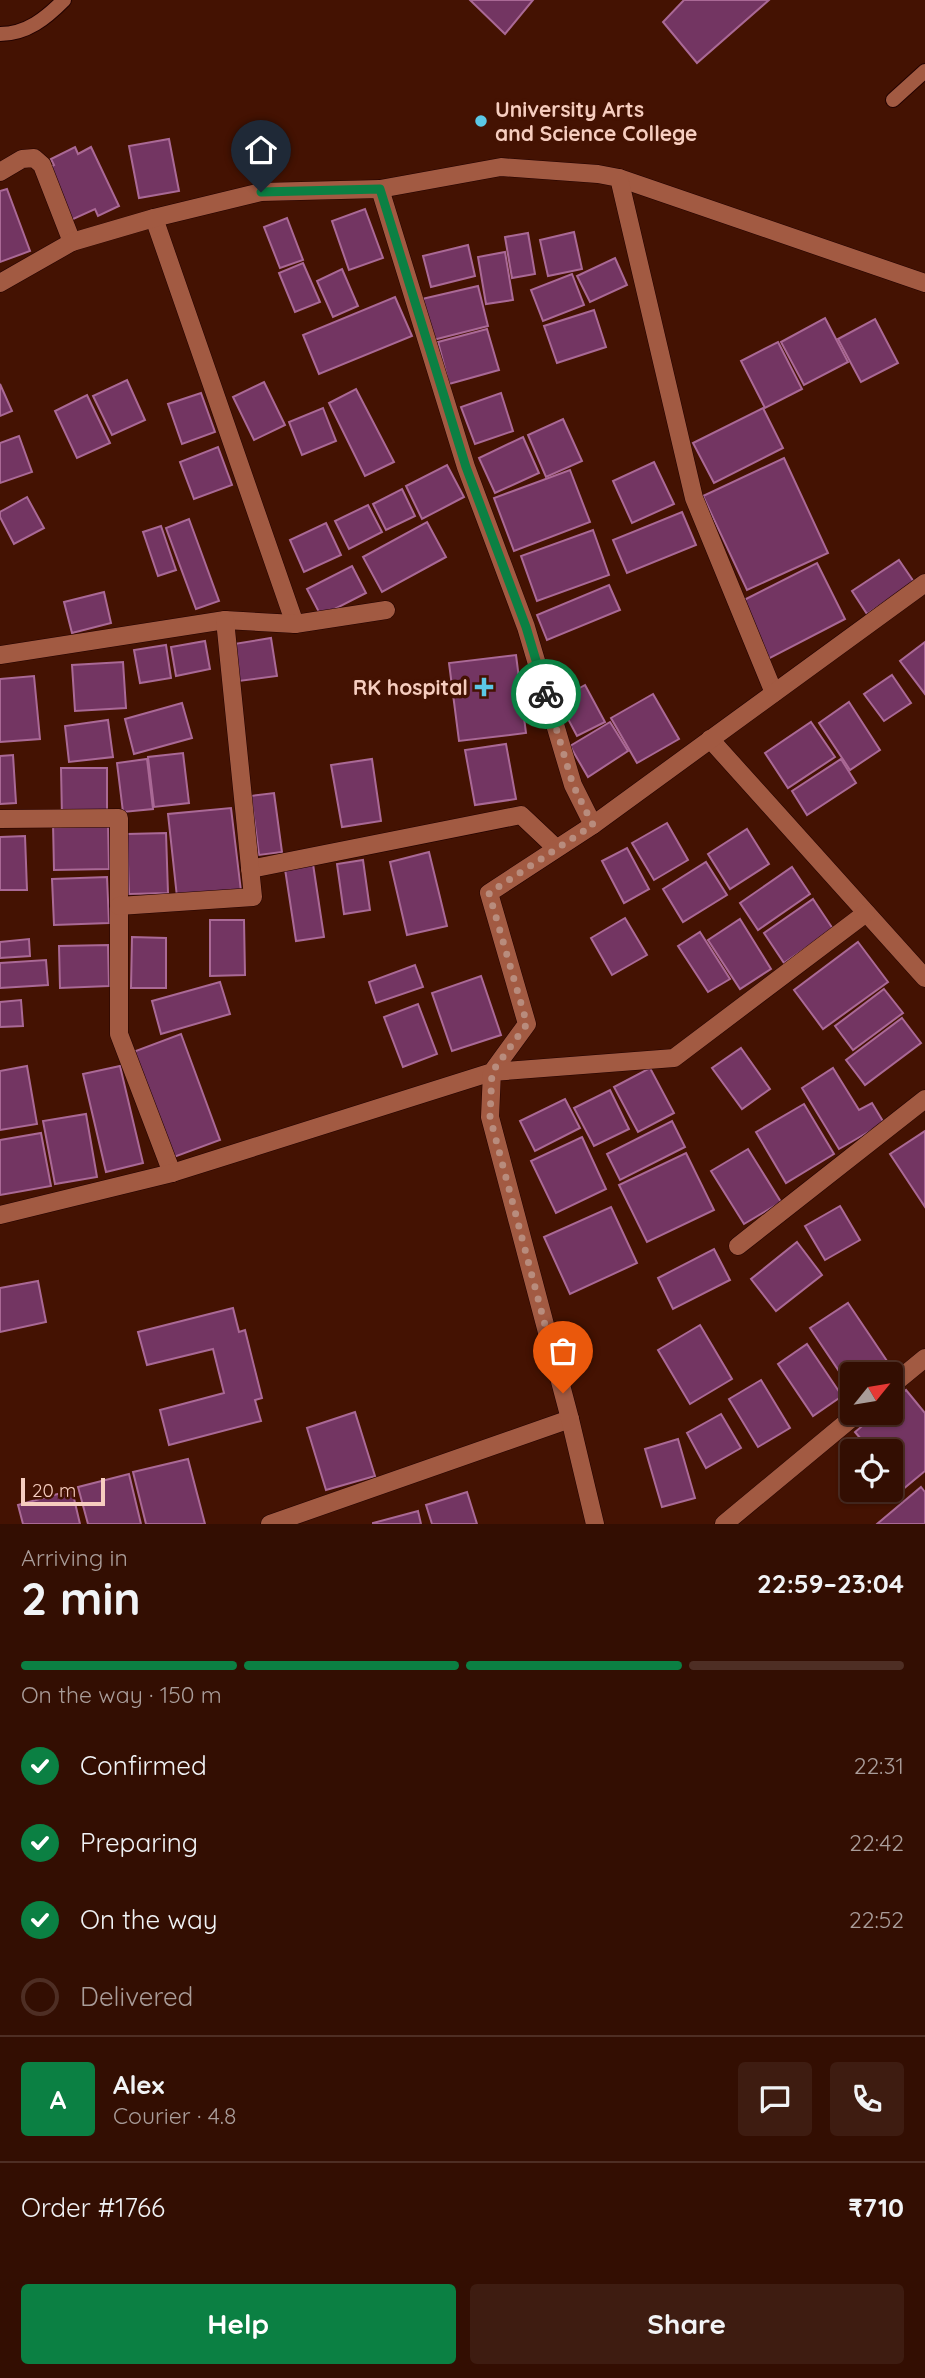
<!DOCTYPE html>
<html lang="en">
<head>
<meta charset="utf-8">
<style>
  :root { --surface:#330e02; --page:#3e1c11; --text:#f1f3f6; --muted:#a99c99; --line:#4e2e24; --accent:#0b8043 }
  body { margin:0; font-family:Quicksand,sans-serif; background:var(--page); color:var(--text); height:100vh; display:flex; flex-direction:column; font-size:26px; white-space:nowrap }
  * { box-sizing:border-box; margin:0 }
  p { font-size:23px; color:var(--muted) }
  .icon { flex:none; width:38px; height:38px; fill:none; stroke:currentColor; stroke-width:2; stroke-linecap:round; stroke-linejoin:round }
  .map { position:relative; height:1524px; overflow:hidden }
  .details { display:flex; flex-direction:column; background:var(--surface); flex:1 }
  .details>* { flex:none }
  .needle { width:46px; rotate:60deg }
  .tools { position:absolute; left:840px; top:1362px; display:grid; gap:14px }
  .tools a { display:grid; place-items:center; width:63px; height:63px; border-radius:7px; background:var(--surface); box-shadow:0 2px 5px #0004,0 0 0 2px var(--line); font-size:35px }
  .scale { position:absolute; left:21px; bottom:18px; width:84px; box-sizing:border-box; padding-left:7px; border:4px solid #f6cdbf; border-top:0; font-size:19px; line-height:24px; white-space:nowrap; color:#f6cdbf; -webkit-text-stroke:5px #441202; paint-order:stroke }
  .pin { position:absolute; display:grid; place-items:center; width:60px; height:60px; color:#fff; margin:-72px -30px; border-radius:50% 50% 50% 0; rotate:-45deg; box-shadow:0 0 7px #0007 }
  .pin .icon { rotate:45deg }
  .courier { position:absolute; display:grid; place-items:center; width:70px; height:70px; margin:-35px; border:5px solid #0b8043; border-radius:50%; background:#fff; color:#222; box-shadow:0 2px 9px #0007 }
  .head em { font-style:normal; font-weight:800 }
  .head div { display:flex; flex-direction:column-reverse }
  .head { display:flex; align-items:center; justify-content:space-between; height:119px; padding:0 21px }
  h1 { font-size:46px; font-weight:800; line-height:52px }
  .bar { display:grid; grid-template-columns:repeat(4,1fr); gap:10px 7px; align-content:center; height:84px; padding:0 21px }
  .bar i { height:9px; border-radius:5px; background:var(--line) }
  .bar .on { background:var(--accent) }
  .bar p { grid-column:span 4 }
  .line { display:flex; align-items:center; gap:18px; padding:0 21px; border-top:2px solid var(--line) }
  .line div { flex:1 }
  .round { display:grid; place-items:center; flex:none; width:74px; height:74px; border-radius:7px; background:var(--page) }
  ol { padding:0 21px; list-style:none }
  li { display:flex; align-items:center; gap:21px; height:77px }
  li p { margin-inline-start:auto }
  li .icon { padding:7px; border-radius:50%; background:var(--accent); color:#fff; stroke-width:4 }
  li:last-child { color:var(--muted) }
  li i { width:38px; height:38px; border:4px solid var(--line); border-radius:50% }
  .action { display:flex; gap:14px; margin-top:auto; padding:14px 21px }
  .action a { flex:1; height:80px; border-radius:7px; background:var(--accent); color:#fff; font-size:28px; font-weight:800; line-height:80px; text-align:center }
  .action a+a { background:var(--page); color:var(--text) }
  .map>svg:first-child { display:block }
</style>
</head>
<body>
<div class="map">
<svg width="925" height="1524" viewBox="0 0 925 1524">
  <rect width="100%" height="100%" fill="#441202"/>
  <!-- building -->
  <g fill="#733562" stroke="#aa6996" stroke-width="2">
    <polygon points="470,0 533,0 505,34"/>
    <polygon points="684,0 769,0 697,63 663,22"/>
    <polygon points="169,139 179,191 139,198 129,146"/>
    <polygon points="75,147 78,154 91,147 119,206 98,216 95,209 71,220 47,169 54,165 51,159"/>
    <polygon points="7,189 30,251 0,262 0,191"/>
    <polygon points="365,209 383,258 349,270 332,221"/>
    <polygon points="287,218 303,260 280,268 264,227"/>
    <polygon points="574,232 582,269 548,276 540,240"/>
    <polygon points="528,233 535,274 512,278 505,237"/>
    <polygon points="468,245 475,276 431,287 423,256"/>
    <polygon points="505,252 513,300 486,304 478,257"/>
    <polygon points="615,258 627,285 590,302 577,276"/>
    <polygon points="303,263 320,302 295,312 279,273"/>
    <polygon points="342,269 358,306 333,317 317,281"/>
    <polygon points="572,274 584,305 543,321 531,290"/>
    <polygon points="478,286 488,326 433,340 422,299"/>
    <polygon points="395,297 412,336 319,374 303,335"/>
    <polygon points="594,310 606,347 557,363 544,326"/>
    <polygon points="825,318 848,362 804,385 781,342"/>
    <polygon points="875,319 898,363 861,382 838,339"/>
    <polygon points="487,329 499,370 449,384 438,342"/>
    <polygon points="778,342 802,389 765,408 741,361"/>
    <polygon points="127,380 145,420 112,435 93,396"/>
    <polygon points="264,382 285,425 254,440 233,397"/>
    <polygon points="0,384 12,411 0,416"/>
    <polygon points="356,389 394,462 365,476 329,403"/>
    <polygon points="201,393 215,432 182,444 168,404"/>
    <polygon points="501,393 513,431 475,444 461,407"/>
    <polygon points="87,395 110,443 77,458 55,411"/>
    <polygon points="323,408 336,441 302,455 289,422"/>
    <polygon points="763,408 783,448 714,483 693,443"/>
    <polygon points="563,419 582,461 546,477 528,435"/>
    <polygon points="19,436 32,472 0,483 0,443"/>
    <polygon points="523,437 539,473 495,493 479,458"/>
    <polygon points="218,447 232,485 194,499 180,462"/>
    <polygon points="784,458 828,553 747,590 703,496"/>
    <polygon points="654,462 674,504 632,523 613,481"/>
    <polygon points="447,465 464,497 422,519 406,486"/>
    <polygon points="570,470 590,522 514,551 494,498"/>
    <polygon points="402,489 415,516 386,530 373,504"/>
    <polygon points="27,497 44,528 14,544 0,517 0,512"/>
    <polygon points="368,505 382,532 349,549 335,521"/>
    <polygon points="682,512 696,545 627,573 613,540"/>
    <polygon points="189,519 219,601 196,609 166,528"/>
    <polygon points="427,522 446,557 382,592 363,557"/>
    <polygon points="326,523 341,555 304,572 290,540"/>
    <polygon points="161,526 176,570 158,576 143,532"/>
    <polygon points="593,530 609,575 537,601 521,556"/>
    <polygon points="899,560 914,582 867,614 852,591"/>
    <polygon points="817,563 845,619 768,659 740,602"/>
    <polygon points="352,566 366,593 321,616 307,589"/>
    <polygon points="609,585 620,610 547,640 537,615"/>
    <polygon points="104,592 111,623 72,633 64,602"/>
    <polygon points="271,638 277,676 239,681 234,644"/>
    <polygon points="205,641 210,669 176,676 171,647"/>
    <polygon points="925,642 925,694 900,661"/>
    <polygon points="166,645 171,678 140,683 134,650"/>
    <polygon points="516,655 526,733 459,741 449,663"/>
    <polygon points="123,662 126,708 75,711 72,665"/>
    <polygon points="892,675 911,703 884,721 864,694"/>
    <polygon points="34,676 40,739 0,742 0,679"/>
    <polygon points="585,685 605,722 577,736 558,700"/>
    <polygon points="653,694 679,739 637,763 611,718"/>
    <polygon points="849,702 880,750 850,770 819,723"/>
    <polygon points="182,703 192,738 134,754 125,719"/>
    <polygon points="108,720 113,757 69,762 65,726"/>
    <polygon points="610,722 628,751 588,777 570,746"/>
    <polygon points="811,722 835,757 788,788 765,753"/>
    <polygon points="506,744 516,799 475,805 465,750"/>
    <polygon points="183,753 189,803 154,807 148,757"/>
    <polygon points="13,755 16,803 0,804 0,756"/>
    <polygon points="147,759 153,809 123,812 117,763"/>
    <polygon points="372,759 381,821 342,827 331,765"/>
    <polygon points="841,759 856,783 807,815 792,791"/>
    <polygon points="61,768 107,768 107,816 62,817"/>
    <polygon points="274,793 282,852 259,855 251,796"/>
    <polygon points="231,808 241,891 177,897 168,814"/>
    <polygon points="108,822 109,869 54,870 53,823"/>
    <polygon points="667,823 688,860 654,880 632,843"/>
    <polygon points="747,829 769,864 730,889 708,854"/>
    <polygon points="166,833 168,893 129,894 127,834"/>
    <polygon points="25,836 27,890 0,890 0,837"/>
    <polygon points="627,848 649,889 624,903 602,861"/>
    <polygon points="429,852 447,926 407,935 390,862"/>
    <polygon points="363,860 370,910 344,914 337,864"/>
    <polygon points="706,862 727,895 683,922 663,889"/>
    <polygon points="313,864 324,937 296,941 285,869"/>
    <polygon points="792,867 810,894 758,930 740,903"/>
    <polygon points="107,877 109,923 54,925 52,879"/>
    <polygon points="813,899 833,929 784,963 764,933"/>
    <polygon points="625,918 647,955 612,975 591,938"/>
    <polygon points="740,919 771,969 740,989 708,940"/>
    <polygon points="210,920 244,920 245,975 210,976"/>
    <polygon points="700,932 730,979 708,992 678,946"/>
    <polygon points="132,937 166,938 166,988 131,988"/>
    <polygon points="29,939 30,956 0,958 0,942"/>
    <polygon points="858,942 888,982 823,1029 794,990"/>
    <polygon points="108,945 109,986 60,988 59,946"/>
    <polygon points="46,960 48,985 0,988 0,963"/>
    <polygon points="415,965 423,987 376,1003 369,982"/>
    <polygon points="481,976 501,1035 452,1051 432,993"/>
    <polygon points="220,982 230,1014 161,1034 152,1001"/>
    <polygon points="884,989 903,1013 853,1050 835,1026"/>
    <polygon points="21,1000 23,1026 0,1027 0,1002"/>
    <polygon points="418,1004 437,1054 403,1067 384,1017"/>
    <polygon points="902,1018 921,1043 865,1085 846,1060"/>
    <polygon points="181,1034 220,1140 163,1161 125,1055"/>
    <polygon points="741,1048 770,1089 742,1109 712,1068"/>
    <polygon points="27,1066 37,1124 0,1130 0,1071"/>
    <polygon points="120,1066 143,1163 106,1172 83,1074"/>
    <polygon points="650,1068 674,1113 638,1132 614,1087"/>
    <polygon points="833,1068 859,1110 872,1103 884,1123 839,1149 802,1088"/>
    <polygon points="610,1090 629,1129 594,1146 574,1108"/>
    <polygon points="565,1099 580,1128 535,1151 520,1121"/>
    <polygon points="804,1104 834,1154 786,1183 756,1132"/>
    <polygon points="86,1114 97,1177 55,1184 43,1121"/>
    <polygon points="672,1121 685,1147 620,1180 607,1154"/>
    <polygon points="925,1131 925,1207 890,1154"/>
    <polygon points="41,1133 51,1186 0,1195 0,1140"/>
    <polygon points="582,1137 606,1189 556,1213 531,1161"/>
    <polygon points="748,1149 781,1202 744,1224 711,1171"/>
    <polygon points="686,1153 714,1210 647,1242 619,1185"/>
    <polygon points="840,1206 860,1240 825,1260 805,1226"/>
    <polygon points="611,1207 637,1263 570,1294 544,1237"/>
    <polygon points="797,1242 822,1275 776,1311 751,1279"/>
    <polygon points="714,1249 730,1280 673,1309 658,1278"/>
    <polygon points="38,1281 46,1322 0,1332 0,1288"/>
    <polygon points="848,1303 887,1361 868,1374 852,1374 852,1384 849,1386 810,1328"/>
    <polygon points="233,1308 239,1332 245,1330 262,1398 255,1400 261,1421 169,1445 160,1410 224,1393 213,1349 147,1365 138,1332"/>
    <polygon points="700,1325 732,1379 690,1404 658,1350"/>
    <polygon points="807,1344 842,1396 813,1416 778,1364"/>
    <polygon points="761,1380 790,1428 758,1447 729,1399"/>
    <polygon points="906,1390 925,1413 925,1471 902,1490 891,1475 891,1451 871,1451 855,1432 879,1412 891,1412 891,1403"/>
    <polygon points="355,1412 375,1476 326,1490 307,1428"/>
    <polygon points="721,1414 741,1448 706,1468 687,1433"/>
    <polygon points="678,1439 695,1498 662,1507 645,1449"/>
    <polygon points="188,1459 205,1524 146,1524 133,1472"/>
    <polygon points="129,1474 141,1524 88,1524 78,1487"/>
    <polygon points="921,1487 925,1492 925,1524 877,1524"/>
    <polygon points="72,1490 80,1524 23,1524 18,1505"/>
    <polygon points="467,1492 477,1524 432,1524 426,1505"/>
    <polygon points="418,1511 421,1524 373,1524 373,1523"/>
  </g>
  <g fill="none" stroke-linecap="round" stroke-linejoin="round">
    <defs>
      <g id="lane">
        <path d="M0 34C27 34 46 18 64 0"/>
        <polyline points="893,100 925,71"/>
      </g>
      <g id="street">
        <polyline points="0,172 22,159 34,158 42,165 72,242"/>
        <polyline points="619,178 925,283"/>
        <polyline points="380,189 501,167 598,174 619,178 694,498 774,693"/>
        <polyline points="154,218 295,624"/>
        <polyline points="0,283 72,242 154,218 261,192 380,189 466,467 526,627 573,785 593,825"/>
        <polyline points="0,655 225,620 295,624 386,610"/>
        <polyline points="710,739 925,978"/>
        <polyline points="0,819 119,818 119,1034 172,1173"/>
        <polyline points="250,869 521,815 556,848"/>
        <polyline points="119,906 253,897 225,620"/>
        <polyline points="0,1215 172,1173 492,1072 527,1024 489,893 593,825 925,583"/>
        <polyline points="738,1246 925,1099"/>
        <polyline points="891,1386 925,1358"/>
        <polyline points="270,1524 570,1419"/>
        <polyline points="595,1524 570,1419 490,1117 492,1072 674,1058 866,913"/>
        <polyline points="724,1524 859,1412"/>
      </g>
    </defs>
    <!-- lane casing -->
    <use href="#lane" stroke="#220200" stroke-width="16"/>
    <!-- street casing -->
    <use href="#street" stroke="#220200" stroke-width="19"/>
    <!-- lane -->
    <use href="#lane" stroke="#a25a42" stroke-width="14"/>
    <!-- street -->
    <use href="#street" stroke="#a25a42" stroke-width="18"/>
  </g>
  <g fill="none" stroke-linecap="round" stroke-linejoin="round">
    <!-- done -->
    <polyline stroke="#b88c7d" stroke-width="7" stroke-dasharray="0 12.6" points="546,694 573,785 593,825 489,893 527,1024 492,1072 490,1117 563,1393"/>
    <!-- route -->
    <polyline stroke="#0b8043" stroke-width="9" points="261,192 380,189 466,467 526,627 546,694"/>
  </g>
  <!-- markers -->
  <g fill="#5bc8e6" stroke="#441202" stroke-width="2.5">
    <circle cx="481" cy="121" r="7"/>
    <path d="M480.5 676.5h7v7h7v7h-7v7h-7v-7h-7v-7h7z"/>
  </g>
  <g text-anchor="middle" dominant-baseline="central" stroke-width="7" stroke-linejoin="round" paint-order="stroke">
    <!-- poi labels -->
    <g font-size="21" font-weight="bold" fill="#f6cdbf" stroke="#441202" text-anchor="start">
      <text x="495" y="109">University Arts<tspan x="495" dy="24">and Science College</tspan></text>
      <text x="468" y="687" text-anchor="end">RK hospital</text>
    </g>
  </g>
</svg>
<div class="tools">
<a><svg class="needle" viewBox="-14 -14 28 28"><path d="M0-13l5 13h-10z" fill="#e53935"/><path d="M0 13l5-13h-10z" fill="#a99c99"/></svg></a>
<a><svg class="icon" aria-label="locate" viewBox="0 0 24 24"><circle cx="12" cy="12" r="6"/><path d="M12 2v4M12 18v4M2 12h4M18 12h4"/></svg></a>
</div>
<div class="scale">20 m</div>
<div class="pin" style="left:563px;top:1393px;background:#ea580c"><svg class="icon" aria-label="bag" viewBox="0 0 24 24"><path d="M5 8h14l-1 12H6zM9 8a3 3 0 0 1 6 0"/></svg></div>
<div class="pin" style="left:261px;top:192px;background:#1f2937"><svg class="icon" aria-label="home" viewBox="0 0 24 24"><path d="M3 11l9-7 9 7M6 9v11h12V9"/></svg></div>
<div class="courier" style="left:546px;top:694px"><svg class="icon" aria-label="bike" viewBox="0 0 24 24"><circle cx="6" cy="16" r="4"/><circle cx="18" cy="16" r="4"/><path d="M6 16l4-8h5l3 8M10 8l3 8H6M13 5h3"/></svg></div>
</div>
<section class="details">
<div class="head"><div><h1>2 min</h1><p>Arriving in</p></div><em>22:59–23:04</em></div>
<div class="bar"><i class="on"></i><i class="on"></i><i class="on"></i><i></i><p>On the way · 150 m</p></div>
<ol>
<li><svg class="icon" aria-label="check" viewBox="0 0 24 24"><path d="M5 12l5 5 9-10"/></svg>Confirmed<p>22:31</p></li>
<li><svg class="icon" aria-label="check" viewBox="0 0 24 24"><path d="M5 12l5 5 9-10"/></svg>Preparing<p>22:42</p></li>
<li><svg class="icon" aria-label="check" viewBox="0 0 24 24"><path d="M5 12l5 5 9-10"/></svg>On the way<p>22:52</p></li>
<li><i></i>Delivered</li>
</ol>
<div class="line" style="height:126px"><b class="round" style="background:var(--accent);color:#fff">A</b><div><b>Alex</b><p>Courier · 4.8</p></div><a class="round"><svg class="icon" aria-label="chat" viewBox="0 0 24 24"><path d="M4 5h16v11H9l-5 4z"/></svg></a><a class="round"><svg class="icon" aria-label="phone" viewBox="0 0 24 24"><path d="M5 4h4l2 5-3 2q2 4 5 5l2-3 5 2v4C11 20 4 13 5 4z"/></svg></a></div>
<div class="line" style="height:91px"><div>Order #1766</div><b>₹710</b></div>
<div class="action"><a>Help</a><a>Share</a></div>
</section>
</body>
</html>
